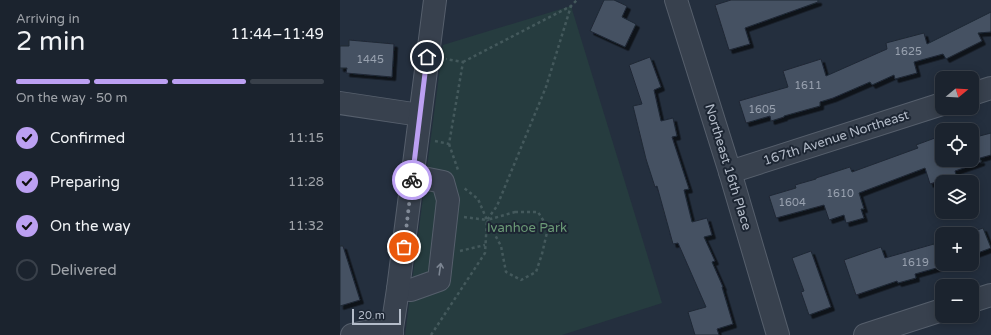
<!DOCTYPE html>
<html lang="en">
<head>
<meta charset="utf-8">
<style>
  :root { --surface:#1b232e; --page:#282f3a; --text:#f1f3f6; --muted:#a0a4aa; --line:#39404a; --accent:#bca0f2 }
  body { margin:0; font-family:"Varela Round",sans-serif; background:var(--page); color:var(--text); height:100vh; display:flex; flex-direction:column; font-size:15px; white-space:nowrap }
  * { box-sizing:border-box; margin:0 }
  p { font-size:13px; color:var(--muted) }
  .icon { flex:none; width:22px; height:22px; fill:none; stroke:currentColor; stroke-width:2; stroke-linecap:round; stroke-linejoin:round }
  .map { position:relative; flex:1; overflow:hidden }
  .details { display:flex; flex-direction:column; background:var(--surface); width:340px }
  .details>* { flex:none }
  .needle { width:26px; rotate:72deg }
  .controls { position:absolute; left:595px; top:71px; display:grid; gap:8px }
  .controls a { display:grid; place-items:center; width:44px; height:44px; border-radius:8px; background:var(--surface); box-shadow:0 2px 10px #0003,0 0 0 1px var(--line); font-size:20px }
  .scale { position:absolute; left:12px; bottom:10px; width:49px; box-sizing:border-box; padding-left:4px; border:2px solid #b4bcc9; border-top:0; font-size:11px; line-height:14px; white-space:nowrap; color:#b4bcc9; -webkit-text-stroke:3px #1d2633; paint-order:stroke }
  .pin { position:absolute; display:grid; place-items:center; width:34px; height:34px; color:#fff; margin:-17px; border:2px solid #fff; border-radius:50%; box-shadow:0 1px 4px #0007 }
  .courier { position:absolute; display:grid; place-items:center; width:40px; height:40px; margin:-20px; border:3px solid #bca0f2; border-radius:50%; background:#fff; color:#222; box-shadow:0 1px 5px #0007 }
  .overview em { font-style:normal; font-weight:600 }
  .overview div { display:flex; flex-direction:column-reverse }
  .overview { display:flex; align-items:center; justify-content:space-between; height:68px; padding:0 16px }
  h1 { font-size:26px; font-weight:600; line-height:30px }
  .bar { display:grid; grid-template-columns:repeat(4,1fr); gap:6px 4px; align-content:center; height:48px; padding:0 16px }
  .bar i { height:5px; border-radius:3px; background:var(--line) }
  .bar .current { background:var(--accent) }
  .bar p { grid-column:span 4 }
  ol { padding:0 16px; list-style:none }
  li { display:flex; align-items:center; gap:12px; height:44px }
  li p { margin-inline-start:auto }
  li .icon { padding:4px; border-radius:50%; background:var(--accent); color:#111; stroke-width:4 }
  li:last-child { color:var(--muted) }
  li i { width:22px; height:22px; border:2px solid var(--line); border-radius:50% }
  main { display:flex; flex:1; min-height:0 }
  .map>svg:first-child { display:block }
</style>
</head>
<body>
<main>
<section class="details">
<div class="overview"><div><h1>2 min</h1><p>Arriving in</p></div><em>11:44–11:49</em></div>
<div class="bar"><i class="current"></i><i class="current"></i><i class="current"></i><i></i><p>On the way · 50 m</p></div>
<ol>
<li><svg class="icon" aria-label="check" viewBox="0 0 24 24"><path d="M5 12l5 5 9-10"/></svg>Confirmed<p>11:15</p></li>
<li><svg class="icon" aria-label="check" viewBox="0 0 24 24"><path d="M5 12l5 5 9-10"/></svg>Preparing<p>11:28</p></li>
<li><svg class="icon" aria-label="check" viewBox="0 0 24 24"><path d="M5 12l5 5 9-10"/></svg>On the way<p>11:32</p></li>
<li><i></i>Delivered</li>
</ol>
</section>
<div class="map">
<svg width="651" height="335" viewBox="0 0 651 335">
  <defs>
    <filter id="shadow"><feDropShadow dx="3.5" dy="3.5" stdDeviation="0" flood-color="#0009"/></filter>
  </defs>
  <rect width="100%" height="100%" fill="#242f3e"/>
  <!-- green -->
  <polygon fill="#263c3f" points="231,6 322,303 222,335 65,335 103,45"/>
  <!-- building -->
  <g fill="#455162" stroke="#1f2835" filter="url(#shadow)">
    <polygon points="264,0 274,0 287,6 282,17 296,24 285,47 250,31"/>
    <polygon points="391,0 478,0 478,2 405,28 410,44 389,50 375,5"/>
    <polygon points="651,12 651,32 638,33 642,41 606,59 603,54 574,62 577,73 555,79 554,75 532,85 530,82 493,98 480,102 480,106 444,116 444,117 431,121 430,116 406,123 399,101 448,87 443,71 481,59 486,76 547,49 546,43 584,33 587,44"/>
    <polygon points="9,40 54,44 52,77 6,73 7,68 0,68 0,46 9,46"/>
    <polygon points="310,57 321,87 314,90 321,121 333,118 337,136 332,137 349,189 344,190 352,222 367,218 372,235 364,237 375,261 372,262 383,287 382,287 393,324 377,329 379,335 355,335 348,312 366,307 338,243 333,244 317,186 315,187 306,159 293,106 302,104 289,65"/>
    <polygon points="651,133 651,155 633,160 641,160 641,162 615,171 616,175 590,184 585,168 519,193 524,209 521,209 524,218 506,223 504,215 489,220 484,205 436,218 429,196 456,188 455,185 476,179 476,178 510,167 512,172 578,148 576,145 595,138 598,149 602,147 602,160 632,160 632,138"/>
    <polygon points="643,228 651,248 632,255 632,232"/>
    <polygon points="594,244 600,267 575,274 576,278 558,283 557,281 516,295 504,260 541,247 545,258"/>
    <polygon points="0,246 3,246 20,300 0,306"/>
    <polygon points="471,251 491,307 469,315 461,292 464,291 452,258"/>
  </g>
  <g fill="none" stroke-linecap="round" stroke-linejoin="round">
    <defs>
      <g id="minor">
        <polyline points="336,0 390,172 438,335"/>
        <polyline points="632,94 651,88"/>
        <polyline points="0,103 80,115"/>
        <polyline points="390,172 602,104"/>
        <polyline points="58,289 71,290 99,280 108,200 103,182 73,176"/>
        <polyline points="632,301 651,295"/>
        <polyline points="12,335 34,330 52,333"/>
        <polyline points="51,335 58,289 95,0"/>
        <polyline points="525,335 602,310"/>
      </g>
    </defs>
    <!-- minor casing -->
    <use href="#minor" stroke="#565f6c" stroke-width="24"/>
    <!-- path -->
    <g stroke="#44595c" stroke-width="2.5" stroke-dasharray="3 3" stroke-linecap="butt">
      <polyline points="123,62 231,6 237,0"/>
      <polyline points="95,141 109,144 123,62 106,59"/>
      <polyline points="109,144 118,170"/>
      <polygon points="175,212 198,212 208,228 202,254 196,272 181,280 166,272 161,246 147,220"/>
      <polyline points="124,217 147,220 138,199 124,188"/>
      <polyline points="120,251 145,245"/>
      <polyline points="91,335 145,253 147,220 157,206 206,87 231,6"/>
    </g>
    <!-- minor -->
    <use href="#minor" stroke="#38414e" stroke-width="22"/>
  </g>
  <!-- one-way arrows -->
  <defs><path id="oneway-shaft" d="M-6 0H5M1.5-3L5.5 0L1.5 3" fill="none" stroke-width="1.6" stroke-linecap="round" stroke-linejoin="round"/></defs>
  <use stroke="#7c8592" href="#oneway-shaft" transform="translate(100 269) rotate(-82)"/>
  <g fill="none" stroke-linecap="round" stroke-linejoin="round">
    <!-- done -->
    <polyline stroke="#828b98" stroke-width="4" stroke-dasharray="0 7.2" points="64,247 72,180"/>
    <!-- route -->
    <polyline stroke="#bca0f2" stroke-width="5" points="72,180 87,57"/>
  </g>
  <g text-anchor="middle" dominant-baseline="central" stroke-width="4" stroke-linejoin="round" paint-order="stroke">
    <!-- number labels -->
    <g font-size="11" fill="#98a1af">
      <text x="568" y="51">1625</text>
      <text x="30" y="59">1445</text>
      <text x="468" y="85">1611</text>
      <text x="422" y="109">1605</text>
      <text x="500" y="193">1610</text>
      <text x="452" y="202">1604</text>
      <text x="575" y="262">1619</text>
    </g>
    <!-- street labels -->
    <g font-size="13" fill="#b4bcc9" stroke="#1d2633">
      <text transform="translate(496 138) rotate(-18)">167th Avenue Northeast</text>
      <text transform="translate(388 167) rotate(73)">Northeast 16th Place</text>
    </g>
    <!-- park labels -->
    <g font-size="13" fill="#6b9a76" stroke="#1d2633">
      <text x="187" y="228">Ivanhoe Park</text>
    </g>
  </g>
</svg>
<div class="controls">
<a><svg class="needle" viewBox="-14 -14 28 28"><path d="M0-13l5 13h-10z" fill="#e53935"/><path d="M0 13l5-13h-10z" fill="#a0a4aa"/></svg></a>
<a><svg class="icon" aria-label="locate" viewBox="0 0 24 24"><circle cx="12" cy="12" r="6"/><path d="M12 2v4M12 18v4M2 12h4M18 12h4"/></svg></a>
<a><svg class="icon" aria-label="layers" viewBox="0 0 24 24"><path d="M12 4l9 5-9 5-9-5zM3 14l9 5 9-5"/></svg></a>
<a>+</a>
<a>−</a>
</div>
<div class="scale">20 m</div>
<div class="pin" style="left:64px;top:247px;background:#ea580c"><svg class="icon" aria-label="bag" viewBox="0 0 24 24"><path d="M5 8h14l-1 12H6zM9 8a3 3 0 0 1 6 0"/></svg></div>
<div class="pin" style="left:87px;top:57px;background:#1f2937"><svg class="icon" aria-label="home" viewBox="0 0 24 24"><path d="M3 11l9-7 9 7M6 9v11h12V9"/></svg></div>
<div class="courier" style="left:72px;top:180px"><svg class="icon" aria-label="bike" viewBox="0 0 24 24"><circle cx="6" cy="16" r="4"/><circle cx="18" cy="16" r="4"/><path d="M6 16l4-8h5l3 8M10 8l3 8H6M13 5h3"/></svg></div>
</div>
</main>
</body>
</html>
